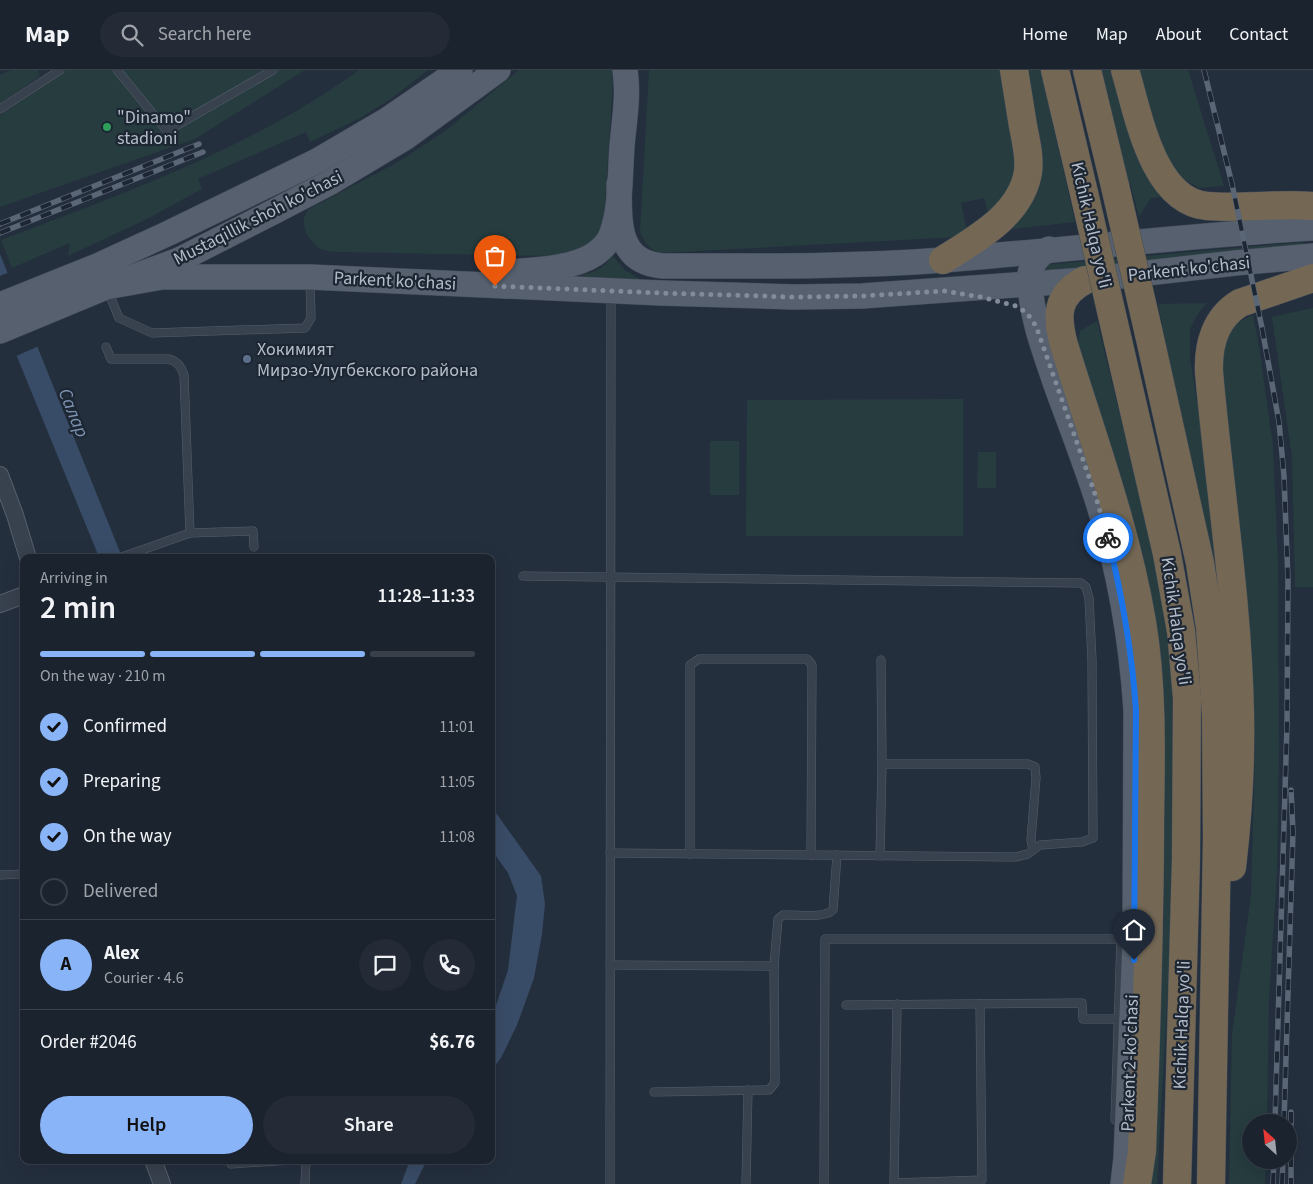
<!DOCTYPE html>
<html lang="en">
<head>
<meta charset="utf-8">
<style>
  :root { --surface:#1b232e; --page:#242b36; --text:#f1f3f6; --muted:#a0a4aa; --line:#39404a; --accent:#8ab4f8 }
  body { margin:0; font-family:"Source Sans 3",sans-serif; background:var(--page); color:var(--text); height:100vh; display:flex; flex-direction:column; font-size:19px; white-space:nowrap }
  * { box-sizing:border-box; margin:0 }
  p { font-size:16px; color:var(--muted) }
  .icon { flex:none; width:28px; height:28px; fill:none; stroke:currentColor; stroke-width:2; stroke-linecap:round; stroke-linejoin:round }
  .map { position:relative; flex:1; overflow:hidden }
  .sheet { position:absolute; left:20px; top:484px; width:475px; height:610px; display:flex; flex-direction:column; background:var(--surface); border-radius:10px; box-shadow:0 5px 20px #0002,0 0 0 1px var(--line) }
  .sheet>* { flex:none }
  .needle { width:32px; rotate:333deg }
  .tools { position:absolute; left:1242px; top:1044px; display:grid; gap:10px }
  .tools a { display:grid; place-items:center; width:55px; height:55px; border-radius:50%; background:var(--surface); box-shadow:0 5px 20px #0002,0 0 0 1px var(--line); font-size:25px }
  .pin { position:absolute; display:grid; place-items:center; width:42px; height:42px; color:#fff; margin:-51px -21px; border-radius:50% 50% 50% 0; rotate:-45deg; box-shadow:0 0 5px #0007 }
  .pin .icon { rotate:45deg }
  .courier { position:absolute; display:grid; place-items:center; width:50px; height:50px; margin:-25px; border:4px solid #1a73e8; border-radius:50%; background:#fff; color:#222; box-shadow:0 1px 6px #0007 }
  .summary em { font-style:normal; font-weight:600 }
  .summary div { display:flex; flex-direction:column-reverse }
  .summary { display:flex; align-items:center; justify-content:space-between; height:85px; padding:0 20px }
  h1 { font-size:32px; font-weight:600; line-height:38px }
  .bar { display:grid; grid-template-columns:repeat(4,1fr); gap:8px 5px; align-content:center; height:60px; padding:0 20px }
  .bar i { height:6px; border-radius:4px; background:var(--line) }
  .bar .active { background:var(--accent) }
  .bar p { grid-column:span 4 }
  .line { display:flex; align-items:center; gap:12px; padding:0 20px; border-top:1px solid var(--line) }
  .line div { flex:1 }
  .round { display:grid; place-items:center; flex:none; width:52px; height:52px; border-radius:26px; background:var(--page) }
  ol { padding:0 20px; list-style:none }
  li { display:flex; align-items:center; gap:15px; height:55px }
  li p { margin-inline-start:auto }
  li .icon { padding:5px; border-radius:50%; background:var(--accent); color:#111; stroke-width:4 }
  li:last-child { color:var(--muted) }
  li i { width:28px; height:28px; border:2px solid var(--line); border-radius:50% }
  .action { display:flex; gap:10px; margin-top:auto; padding:10px 20px }
  .action a { flex:1; height:58px; border-radius:30px; background:var(--accent); color:#111; font-size:20px; font-weight:600; line-height:58px; text-align:center }
  .action a+a { background:var(--page); color:var(--text) }
  header { display:flex; align-items:center; gap:30px; box-sizing:border-box; height:70px; padding:0 25px; background:var(--surface); border-bottom:1px solid var(--line) }
  header strong { font-size:24px }
  nav { display:flex; gap:28px; margin-inline-start:auto; font-size:18px }
  .search { width:350px; height:45px; background:var(--page); display:flex; align-items:center; gap:12px; box-sizing:border-box; padding:0 18px; border-radius:28px; color:var(--muted); font-size:19px }
  .map>svg:first-child { display:block }
</style>
</head>
<body>
<header>
<strong>Map</strong>
<div class="search"><svg class="icon" aria-label="search" viewBox="0 0 24 24"><circle cx="10" cy="10" r="6"/><path d="M15 15l6 6"/></svg>Search here</div>
<nav><a>Home</a><a>Map</a><a>About</a><a>Contact</a></nav>
</header>
<div class="map">
<svg width="1313" height="1114" viewBox="0 0 1313 1114">
  <rect width="100%" height="100%" fill="#242f3e"/>
  <!-- green -->
  <g fill="#263c3f">
    <polygon points="11,0 38,0 40,6 0,34 0,5"/>
    <polygon points="66,0 305,0 195,69 0,137 0,45"/>
    <path d="M359 0H428L391 29 360 48 310 72 306 62 198 109 202 119 145 150 68 186 70 173 12 198 1 170C124 123 252 78 359 0Z"/>
    <path d="M519 0H612L613 11 604 151C591 180 583 178 555 186L337 182C332 182 326 181 321 179 308 172 297 151 309 139L398 92 445 61Z"/>
    <path d="M649 0H1004L1020 104 995 140H987L984 128 961 133 967 162 958 167 661 183C649 180 644 172 640 161Z"/>
    <polygon points="1025,0 1041,0 1075,152 1004,160 1023,139"/>
    <polygon points="1096,0 1116,0 1166,127 1151,128 1139,146 1130,113 1121,115"/>
    <polygon points="1136,0 1188,0 1224,116 1199,118 1180,107 1168,94"/>
    <polygon points="1303,172 1304,179 1044,203 1044,195"/>
    <path d="M612 185 625 200 641 210 580 206V205C594 203 605 198 612 185Z"/>
    <polygon points="1207,233 1197,245 1190,259 1190,288 1214,437 1224,545 1208,484 1158,234"/>
    <polygon points="1313,238 1313,517 1295,517 1292,387 1272,247"/>
    <path d="M1253 245 1259 276 1273 376 1278 493 1279 678 1277 802 1269 929 1267 1052H1251V1090H1266L1265 1114H1229L1232 965 1251 825 1255 680 1248 537 1242 476 1220 299C1224 269 1223 259 1253 245Z"/>
    <polygon points="1097,251 1165,529 1172,600 1172,849 1157,1114 1145,1114 1164,851 1163,772 1076,283 1080,261"/>
    <polygon points="963,329 963,466 746,466 747,330"/>
    <rect x="710" y="371" width="29" height="54"/>
    <polygon points="978,382 996,382 996,418 977,418"/>
  </g>
  <!-- water -->
  <g fill="#394c67">
    <polygon points="0,184 122,487 99,487 0,245"/>
    <polygon points="491,736 541,806 545,834 542,864 534,908 517,955 501,988 491,1001 491,950 508,900 517,826 508,803 491,779"/>
    <polygon points="410,1090 427,1090 415,1114 401,1114"/>
  </g>
  <!-- pier -->
  <polygon fill="#242f3e" points="10,202 39,276 14,287 0,252 0,206"/>
  <g fill="none" stroke-linecap="round" stroke-linejoin="round">
    <defs>
      <g id="lane">
        <polyline points="117,0 167,61 273,0"/>
        <polyline points="0,39 60,0"/>
        <polyline points="108,221 119,248 152,263 305,258 311,248 310,210"/>
        <path d="M106 277 111 289H168C177 291 181 296 184 305L190 463 119 488"/>
        <polyline points="190,463 253,461 254,477"/>
        <polyline points="523,506 1081,513 1086,517 1089,528 1092,590 1093,768 1082,772 1040,775 1028,784 1015,787 610,783"/>
        <polyline points="881,590 882,694"/>
        <polyline points="690,784 690,595 699,589 807,589 812,595 811,785"/>
        <polyline points="880,786 882,694 1028,694 1035,697 1036,708 1031,770 1033,780"/>
        <polyline points="0,805 24,804"/>
        <path d="M610 895 774 896 778 849 783 845C797 844 823 849 833 840L837 785"/>
        <polyline points="897,934 894,1113 982,1110 980,934"/>
        <polyline points="846,935 1082,933 1083,949 1123,949"/>
        <polyline points="654,1022 769,1020 775,1013 774,896"/>
        <polyline points="231,1090 231,1094 291,1090"/>
        <polyline points="305,1114 306,1090"/>
        <polyline points="610,1114 611,224"/>
        <polyline points="746,1114 748,1020"/>
        <polyline points="824,1114 825,869 1121,869 1115,1050"/>
      </g>
      <g id="street">
        <polyline points="0,405 15,445 28,488"/>
        <polyline points="0,534 24,525"/>
        <polyline points="153,1090 162,1114"/>
      </g>
      <g id="primary">
        <path d="M619 114C620 150 615 192 663 196 756 196 850 197 943 190 1066 180 1189 165 1313 158"/>
        <path d="M1049 179C1036 186 1028 198 1030 213 1032 249 1044 279 1055 312 1068 348 1082 384 1094 420 1118 491 1131 565 1136 640L1135 870 1126 1088 1123 1114"/>
        <path d="M495 203C524 200 570 201 595 184 602 179 609 172 612 163 621 138 620 103 622 76 624 52 629 25 625 0"/>
        <polyline points="106,217 162,207 310,207 661,223 794,227 862,226 1085,210 1235,193 1313,186"/>
        <polyline points="0,235 97,196 169,163 317,91 387,50 460,0"/>
        <polyline points="0,261 106,217 179,190 277,140 329,113 406,67 498,0"/>
      </g>
      <g id="highway">
        <polyline points="1055,0 1084,123"/>
        <polyline points="1087,0 1115,116"/>
        <path d="M1125 0C1138 42 1152 131 1207 136 1242 139 1278 133 1313 136"/>
        <path d="M943 190C976 169 1021 145 1028 102 1030 87 1026 71 1023 56 1020 38 1017 19 1014 0"/>
        <path d="M1085 210C1056 225 1056 246 1064 275 1092 366 1126 457 1142 552 1153 618 1151 685 1150 753 1150 862 1146 972 1142 1081L1137 1114"/>
        <polyline points="1149,264 1200,493 1210,557 1216,644 1217,768 1211,1114"/>
        <polyline points="1118,271 1167,484 1181,561 1187,628 1186,788 1177,1114"/>
        <path d="M1232 797C1238 746 1241 696 1240 645 1238 530 1219 416 1209 302 1208 275 1215 248 1240 233L1313 208"/>
      </g>
    </defs>
    <!-- lane casing -->
    <use href="#lane" stroke="#565f6c" stroke-width="9"/>
    <!-- street casing -->
    <use href="#street" stroke="#565f6c" stroke-width="18"/>
    <!-- primary casing -->
    <use href="#primary" stroke="#414a57" stroke-width="26"/>
    <!-- highway casing -->
    <use href="#highway" stroke="#434c59" stroke-width="29"/>
    <!-- lane -->
    <use href="#lane" stroke="#38414e" stroke-width="8"/>
    <!-- street -->
    <use href="#street" stroke="#38414e" stroke-width="16"/>
    <!-- primary -->
    <use href="#primary" stroke="#56606e" stroke-width="25"/>
    <!-- highway -->
    <use href="#highway" stroke="#746855" stroke-width="28"/>
    <defs>
      <g id="rail">
        <polyline points="1204,0 1232,114 1262,258 1279,352 1284,406 1288,510 1287,655 1275,1052"/>
        <polyline points="0,154 199,74"/>
        <polyline points="0,163 203,82"/>
        <polyline points="1291,1042 1291,1114"/>
        <polyline points="1284,1052 1293,762 1291,720"/>
        <polyline points="1273,1114 1274,1090"/>
        <polyline points="1282,1114 1283,1090"/>
      </g>
    </defs>
    <!-- rail casing -->
    <use href="#rail" stroke="#5a6575" stroke-width="5.5"/>
    <!-- rail -->
    <use href="#rail" stroke="#1d2633" stroke-width="4" stroke-dasharray="11" stroke-linecap="butt"/>
    <defs>
      <g id="highway-bridge">
        <polyline points="1115,116 1149,264"/>
        <polyline points="1084,123 1118,271"/>
      </g>
    </defs>
    <!-- highway-bridge casing -->
    <use href="#highway-bridge" stroke="#434c59" stroke-width="29" stroke-linecap="butt"/>
    <!-- highway-bridge -->
    <use href="#highway-bridge" stroke="#746855" stroke-width="28"/>
  </g>
  <g fill="none" stroke-linecap="round" stroke-linejoin="round">
    <!-- done -->
    <polyline stroke="#828b98" stroke-width="5" stroke-dasharray="0 9" points="495,216 661,223 794,227 862,226 944,221 981,227 1016,236 1027,243 1036,256 1094,421 1108,468"/>
    <!-- route -->
    <path stroke="#1a73e8" stroke-width="6" d="M1108 468C1122 525 1132 581 1136 640L1134 890"/>
  </g>
  <!-- markers -->
  <circle fill="#2e9e5b" stroke="#1d2633" stroke-width="2" cx="107" cy="57" r="5"/>
  <circle fill="#5c6f8a" stroke="#1d2633" stroke-width="2" cx="247" cy="289" r="5"/>
  <g text-anchor="middle" dominant-baseline="central" stroke-width="4.5" stroke-linejoin="round" paint-order="stroke">
    <!-- poi labels -->
    <g font-size="18" fill="#b4bcc9" stroke="#1d2633" text-anchor="start">
      <text x="117" y="47">"Dinamo"<tspan x="117" dy="21">stadioni</tspan></text>
      <text x="257" y="279">Хокимият<tspan x="257" dy="21">Мирзо-Улугбекского района</tspan></text>
    </g>
    <!-- street labels -->
    <g font-size="18" fill="#b4bcc9" stroke="#1d2633">
      <text transform="translate(258 148) rotate(-27)">Mustaqillik shoh ko'chasi</text>
      <text transform="translate(1091 155) rotate(77)">Kichik Halqa yo'li</text>
      <text transform="translate(1189 199) rotate(-6)">Parkent ko'chasi</text>
      <text transform="translate(395 211) rotate(3)">Parkent ko'chasi</text>
      <text transform="translate(1176 551) rotate(82)">Kichik Halqa yo'li</text>
      <text transform="translate(1182 955) rotate(-88)">Kichik Halqa yo'li</text>
      <text transform="translate(1130 993) rotate(-88)">Parkent 2-ko'chasi</text>
    </g>
    <!-- water labels -->
    <g font-size="19" font-style="italic" fill="#7c92b1" stroke="#1d2633">
      <text transform="translate(73 343) rotate(68)">Салар</text>
    </g>
  </g>
</svg>
<div class="tools">
<a><svg class="needle" viewBox="-14 -14 28 28"><path d="M0-13l5 13h-10z" fill="#e53935"/><path d="M0 13l5-13h-10z" fill="#a0a4aa"/></svg></a>
</div>
<div class="pin" style="left:495px;top:216px;background:#ea580c"><svg class="icon" aria-label="bag" viewBox="0 0 24 24"><path d="M5 8h14l-1 12H6zM9 8a3 3 0 0 1 6 0"/></svg></div>
<div class="pin" style="left:1134px;top:890px;background:#1f2937"><svg class="icon" aria-label="home" viewBox="0 0 24 24"><path d="M3 11l9-7 9 7M6 9v11h12V9"/></svg></div>
<div class="courier" style="left:1108px;top:468px"><svg class="icon" aria-label="bike" viewBox="0 0 24 24"><circle cx="6" cy="16" r="4"/><circle cx="18" cy="16" r="4"/><path d="M6 16l4-8h5l3 8M10 8l3 8H6M13 5h3"/></svg></div>
<section class="sheet">
<div class="summary"><div><h1>2 min</h1><p>Arriving in</p></div><em>11:28–11:33</em></div>
<div class="bar"><i class="active"></i><i class="active"></i><i class="active"></i><i></i><p>On the way · 210 m</p></div>
<ol>
<li><svg class="icon" aria-label="check" viewBox="0 0 24 24"><path d="M5 12l5 5 9-10"/></svg>Confirmed<p>11:01</p></li>
<li><svg class="icon" aria-label="check" viewBox="0 0 24 24"><path d="M5 12l5 5 9-10"/></svg>Preparing<p>11:05</p></li>
<li><svg class="icon" aria-label="check" viewBox="0 0 24 24"><path d="M5 12l5 5 9-10"/></svg>On the way<p>11:08</p></li>
<li><i></i>Delivered</li>
</ol>
<div class="line" style="height:90px"><b class="round" style="background:var(--accent);color:#111">A</b><div><b>Alex</b><p>Courier · 4.6</p></div><a class="round"><svg class="icon" aria-label="chat" viewBox="0 0 24 24"><path d="M4 5h16v11H9l-5 4z"/></svg></a><a class="round"><svg class="icon" aria-label="phone" viewBox="0 0 24 24"><path d="M5 4h4l2 5-3 2q2 4 5 5l2-3 5 2v4C11 20 4 13 5 4z"/></svg></a></div>
<div class="line" style="height:65px"><div>Order #2046</div><b>$6.76</b></div>
<div class="action"><a>Help</a><a>Share</a></div>
</section>
</div>
</body>
</html>
